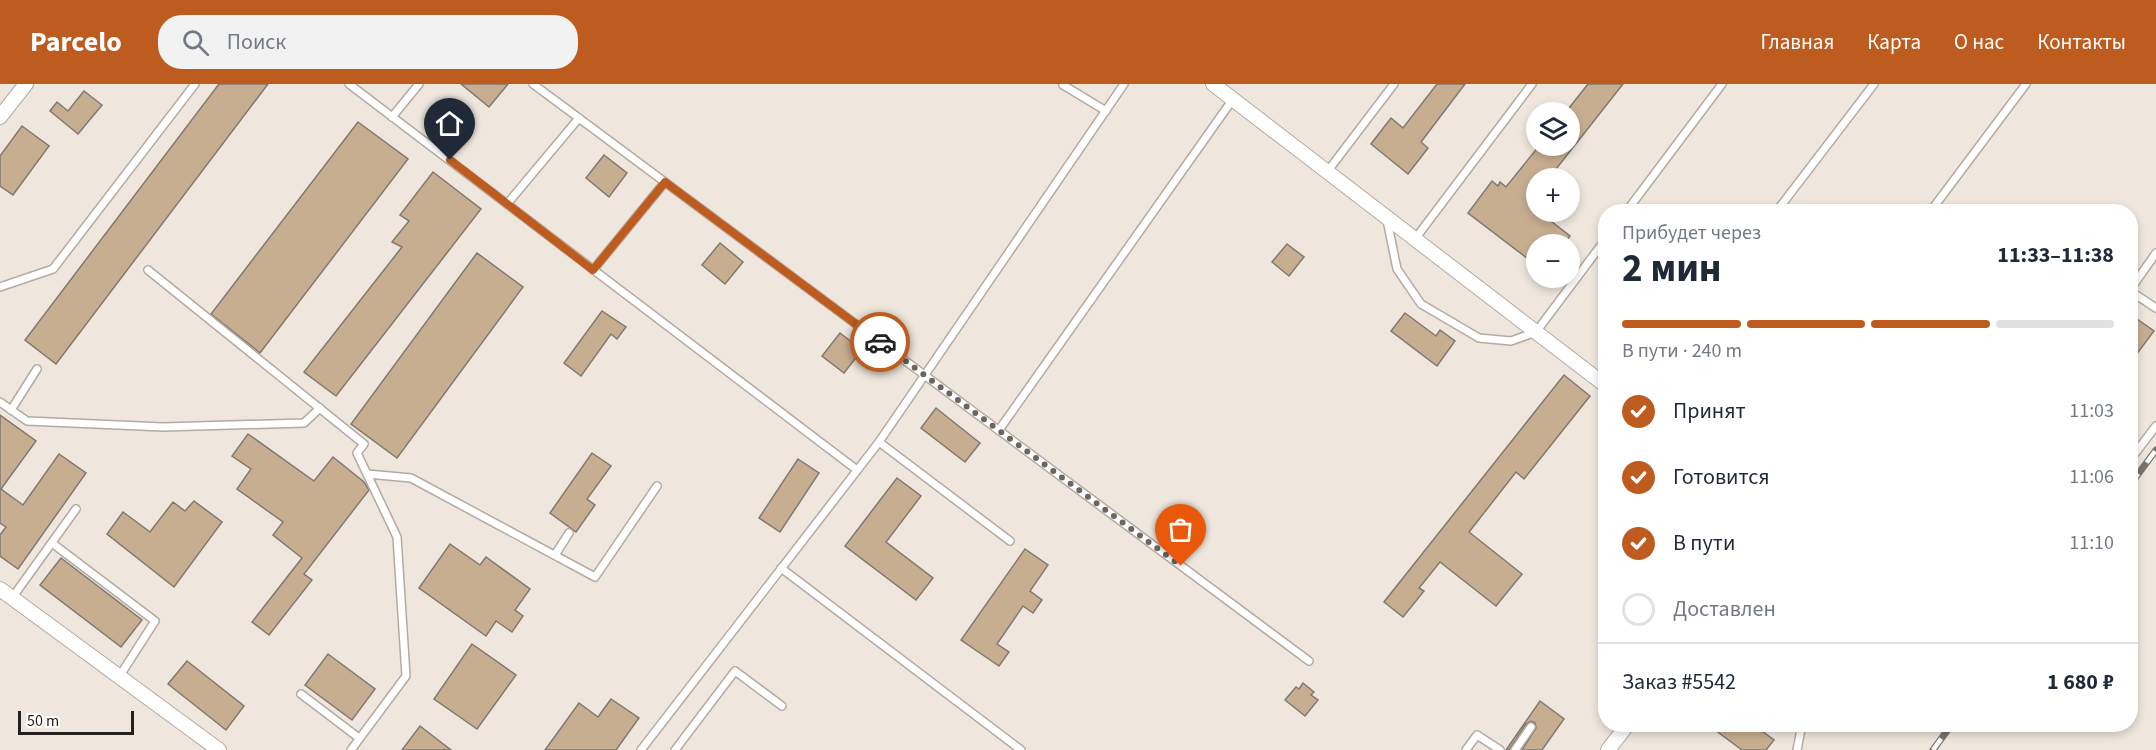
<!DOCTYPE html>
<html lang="ru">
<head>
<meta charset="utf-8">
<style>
  :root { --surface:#fff; --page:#f2f2f3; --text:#1f2937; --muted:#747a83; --line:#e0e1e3; --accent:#be5c20 }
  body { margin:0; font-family:"Source Sans 3",sans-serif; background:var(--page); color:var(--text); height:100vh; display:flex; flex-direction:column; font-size:22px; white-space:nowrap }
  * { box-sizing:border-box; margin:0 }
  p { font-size:20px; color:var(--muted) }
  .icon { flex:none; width:33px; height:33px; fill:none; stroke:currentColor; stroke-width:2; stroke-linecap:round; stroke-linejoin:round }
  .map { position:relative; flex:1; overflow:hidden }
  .panel { position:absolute; left:1598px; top:120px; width:540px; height:528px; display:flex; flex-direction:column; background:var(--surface); border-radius:24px; box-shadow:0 3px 9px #0003 }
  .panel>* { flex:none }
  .tools { position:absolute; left:1526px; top:18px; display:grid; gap:12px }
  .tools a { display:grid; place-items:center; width:54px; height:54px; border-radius:50%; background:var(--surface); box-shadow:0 3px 9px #0003; font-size:30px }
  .scale { position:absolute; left:18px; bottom:15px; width:116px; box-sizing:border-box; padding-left:6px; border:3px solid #24211e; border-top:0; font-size:16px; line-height:21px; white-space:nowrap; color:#24211e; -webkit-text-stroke:4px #fff; paint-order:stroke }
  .pin { position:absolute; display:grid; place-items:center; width:51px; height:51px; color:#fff; margin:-62px -26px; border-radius:50% 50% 50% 0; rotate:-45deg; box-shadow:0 0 6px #0007 }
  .pin .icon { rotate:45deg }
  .courier { position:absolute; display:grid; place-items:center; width:60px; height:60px; margin:-30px; border:4px solid #be5c20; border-radius:50%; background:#fff; color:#222; box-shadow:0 2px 8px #0007 }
  .overview em { font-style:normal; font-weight:700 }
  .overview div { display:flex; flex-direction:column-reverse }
  .overview { display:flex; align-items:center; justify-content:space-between; height:102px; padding:0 24px }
  h1 { font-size:39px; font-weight:700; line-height:45px }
  .bar { display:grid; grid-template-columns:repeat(4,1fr); gap:9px 6px; align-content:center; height:72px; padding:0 24px }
  .bar i { height:8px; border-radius:4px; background:var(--line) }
  .bar .selected { background:var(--accent) }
  .bar p { grid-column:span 4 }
  .line { display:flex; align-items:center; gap:15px; padding:0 24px; border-top:2px solid var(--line) }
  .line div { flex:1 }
  ol { padding:0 24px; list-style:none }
  li { display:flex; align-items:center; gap:18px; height:66px }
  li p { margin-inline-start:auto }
  li .icon { padding:6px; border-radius:50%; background:var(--accent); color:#fff; stroke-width:4 }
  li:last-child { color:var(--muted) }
  li i { width:33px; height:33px; border:3px solid var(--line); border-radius:50% }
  header { display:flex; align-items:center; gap:36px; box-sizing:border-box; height:84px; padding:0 30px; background:var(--accent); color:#fff }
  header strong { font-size:28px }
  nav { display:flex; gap:33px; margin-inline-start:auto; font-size:21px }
  .search { width:420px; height:54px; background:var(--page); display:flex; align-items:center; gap:15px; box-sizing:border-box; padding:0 21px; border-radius:24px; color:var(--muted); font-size:22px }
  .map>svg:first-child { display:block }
</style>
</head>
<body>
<header>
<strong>Parcelo</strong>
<div class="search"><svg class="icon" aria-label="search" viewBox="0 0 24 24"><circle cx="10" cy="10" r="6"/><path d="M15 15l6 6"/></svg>Поиск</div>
<nav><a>Главная</a><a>Карта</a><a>О нас</a><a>Контакты</a></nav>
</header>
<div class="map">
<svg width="2156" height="666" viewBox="0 0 2156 666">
  <rect width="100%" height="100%" fill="#efe7dd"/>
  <!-- building -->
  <g fill="#c8ae91" stroke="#807970" stroke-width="1.5">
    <polygon points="219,0 268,0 56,280 25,256"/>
    <polygon points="461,0 508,0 489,23"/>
    <polygon points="1437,0 1465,0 1421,58 1428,64 1408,90 1371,60 1391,34 1403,44"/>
    <polygon points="1588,0 1623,0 1549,94 1536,94 1536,111 1529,120 1570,152 1564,160 1536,160 1536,181 1468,129 1492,97 1498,102 1500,98 1506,103 1539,62 1569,62 1569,24"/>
    <polygon points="84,7 102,21 78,50 50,27 57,18 68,27"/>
    <polygon points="358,38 408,75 260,269 211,230"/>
    <polygon points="22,42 49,62 13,111 0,102 0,72"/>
    <polygon points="604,71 627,89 609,113 586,94"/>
    <polygon points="433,88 481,125 336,312 304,288 402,163 392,158 409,137 400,131"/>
    <polygon points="720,159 743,178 725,200 702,181"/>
    <polygon points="1287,160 1304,173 1289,192 1272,178"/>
    <polygon points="477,169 523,203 397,374 351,340"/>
    <polygon points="602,227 626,243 617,255 611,250 581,292 564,279"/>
    <polygon points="1405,229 1436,252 1440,246 1455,257 1437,282 1391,247"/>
    <polygon points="2130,230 2154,247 2130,279"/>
    <polygon points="840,249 862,266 844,289 822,272"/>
    <polygon points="1564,291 1590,312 1524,395 1516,388 1469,448 1522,490 1496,522 1440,478 1419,504 1424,507 1403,533 1384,518"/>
    <polygon points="936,324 980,359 965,378 921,344"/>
    <polygon points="0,331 36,357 1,405 23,421 59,370 86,389 18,485 0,472 0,451 6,443 0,439"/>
    <polygon points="248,350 314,397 333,373 364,398 369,406 304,490 312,496 269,551 252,538 302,474 273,451 283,438 237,405 251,385 232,372"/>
    <polygon points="592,369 611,382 587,415 595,421 576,448 550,429"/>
    <polygon points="798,375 819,389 780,448 759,434"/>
    <polygon points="897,394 921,412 886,458 933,494 916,516 845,462"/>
    <polygon points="194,417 222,438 174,503 107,450 123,428 150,448 173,418 185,427"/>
    <polygon points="450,460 480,481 486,473 530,505 515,526 523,532 512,548 496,537 486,552 419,504"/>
    <polygon points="1025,465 1048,481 1030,507 1042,516 1033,529 1023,522 997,560 1009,568 999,582 961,556"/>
    <polygon points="61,474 142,536 121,563 40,501"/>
    <polygon points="472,560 516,591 477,645 434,615"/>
    <polygon points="328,570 375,605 352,636 305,601"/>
    <polygon points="187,577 244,622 226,646 168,600"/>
    <polygon points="1303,599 1314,608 1311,611 1318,616 1305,632 1285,616 1296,603 1299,605"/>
    <polygon points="611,615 639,634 616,666 545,666 579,619 598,633"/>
    <polygon points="1540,617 1564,635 1542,666 1522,666 1536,644 1535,639 1531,637 1526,640 1509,666 1506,666"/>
    <polygon points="1707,640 1752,640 1774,656 1766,666 1742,666"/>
    <polygon points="420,642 451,666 402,666"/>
  </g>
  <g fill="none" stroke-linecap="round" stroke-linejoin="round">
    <defs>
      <g id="service">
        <polyline points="349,0 857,386"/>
        <polyline points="533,0 1309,577"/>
        <polyline points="1063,1 1106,27"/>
        <polyline points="392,33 419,0"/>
        <polyline points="1327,88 1394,0"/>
        <polyline points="507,120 579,34"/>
        <polyline points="1626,128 1722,0"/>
        <polyline points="1776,128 1874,0"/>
        <polyline points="1930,128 2026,0"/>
        <polyline points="1387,136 1397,185 1421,220 1479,254 1511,257 1536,248 1605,156"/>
        <polyline points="1415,155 1532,0"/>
        <polyline points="148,186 364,360 357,369 397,453 406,592 351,666"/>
        <polyline points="593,186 665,98"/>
        <polyline points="0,203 53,185 195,0"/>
        <polyline points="2130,206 2156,169"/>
        <polyline points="2130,207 2156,224"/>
        <polyline points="0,318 27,337 163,343 304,339 320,324"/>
        <polyline points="11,326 37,285"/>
        <polyline points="999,346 1233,15"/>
        <polyline points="879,358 1010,457"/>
        <polyline points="2130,376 2156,342"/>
        <polyline points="367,390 411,394 595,493 657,402"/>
        <polyline points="52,459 155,537 119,593"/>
        <polyline points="555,471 569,449"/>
        <polyline points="781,484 1021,666"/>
        <polyline points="12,514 76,425"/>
        <polyline points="301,610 359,654"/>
        <polyline points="641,666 879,358 1124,0"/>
        <polyline points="675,666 735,587 782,622"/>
        <polyline points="1466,666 1477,651 1500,666"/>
        <polyline points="1515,666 1531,643"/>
        <polyline points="1797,666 1802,640"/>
      </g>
      <g id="minor">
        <polyline points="1213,0 1605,301"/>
        <polyline points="0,33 26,0"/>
        <polyline points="0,505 219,666"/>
        <polyline points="1608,666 1628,640"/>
      </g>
    </defs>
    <!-- service casing -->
    <use href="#service" stroke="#b3aba2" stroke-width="10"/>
    <!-- minor casing -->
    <use href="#minor" stroke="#b3aba2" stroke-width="16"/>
    <!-- service -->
    <use href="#service" stroke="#fff" stroke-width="7"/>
    <!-- minor -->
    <use href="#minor" stroke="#fff" stroke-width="14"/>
    <defs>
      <g id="rail">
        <polyline points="2130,401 2156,366"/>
        <polyline points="1933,666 1952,640"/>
      </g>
    </defs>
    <!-- rail casing -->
    <use href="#rail" stroke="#79746e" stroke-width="7"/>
    <!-- rail -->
    <use href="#rail" stroke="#fff" stroke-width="4.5" stroke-dasharray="14" stroke-linecap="butt"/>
  </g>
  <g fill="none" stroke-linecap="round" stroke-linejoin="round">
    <!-- done -->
    <polyline stroke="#6b6661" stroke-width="6" stroke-dasharray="0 10.8" points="880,258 1181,482"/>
    <!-- route -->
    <polyline stroke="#be5c20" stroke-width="8" points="450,76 593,186 665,98 880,258"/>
  </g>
</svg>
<div class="tools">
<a><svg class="icon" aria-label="layers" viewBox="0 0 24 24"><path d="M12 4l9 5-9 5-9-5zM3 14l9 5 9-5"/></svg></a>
<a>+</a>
<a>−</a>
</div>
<div class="scale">50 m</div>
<div class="pin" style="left:1181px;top:482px;background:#ea580c"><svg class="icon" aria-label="bag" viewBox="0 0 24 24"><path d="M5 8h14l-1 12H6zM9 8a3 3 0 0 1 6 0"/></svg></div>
<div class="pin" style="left:450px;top:76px;background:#1f2937"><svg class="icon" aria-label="home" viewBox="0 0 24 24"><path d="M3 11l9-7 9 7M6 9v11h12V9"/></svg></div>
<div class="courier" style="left:880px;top:258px"><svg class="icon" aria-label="car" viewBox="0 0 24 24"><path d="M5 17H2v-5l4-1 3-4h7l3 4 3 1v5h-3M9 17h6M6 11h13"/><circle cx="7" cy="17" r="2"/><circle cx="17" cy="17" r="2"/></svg></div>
<section class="panel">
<div class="overview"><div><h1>2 мин</h1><p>Прибудет через</p></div><em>11:33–11:38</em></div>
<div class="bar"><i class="selected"></i><i class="selected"></i><i class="selected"></i><i></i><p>В пути · 240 m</p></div>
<ol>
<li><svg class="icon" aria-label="check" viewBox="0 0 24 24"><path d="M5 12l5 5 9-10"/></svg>Принят<p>11:03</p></li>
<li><svg class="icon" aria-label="check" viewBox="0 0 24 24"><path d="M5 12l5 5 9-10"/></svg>Готовится<p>11:06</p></li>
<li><svg class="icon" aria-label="check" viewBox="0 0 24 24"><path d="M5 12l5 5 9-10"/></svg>В пути<p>11:10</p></li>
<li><i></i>Доставлен</li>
</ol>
<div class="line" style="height:78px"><div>Заказ #5542</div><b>1 680 ₽</b></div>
</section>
</div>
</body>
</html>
